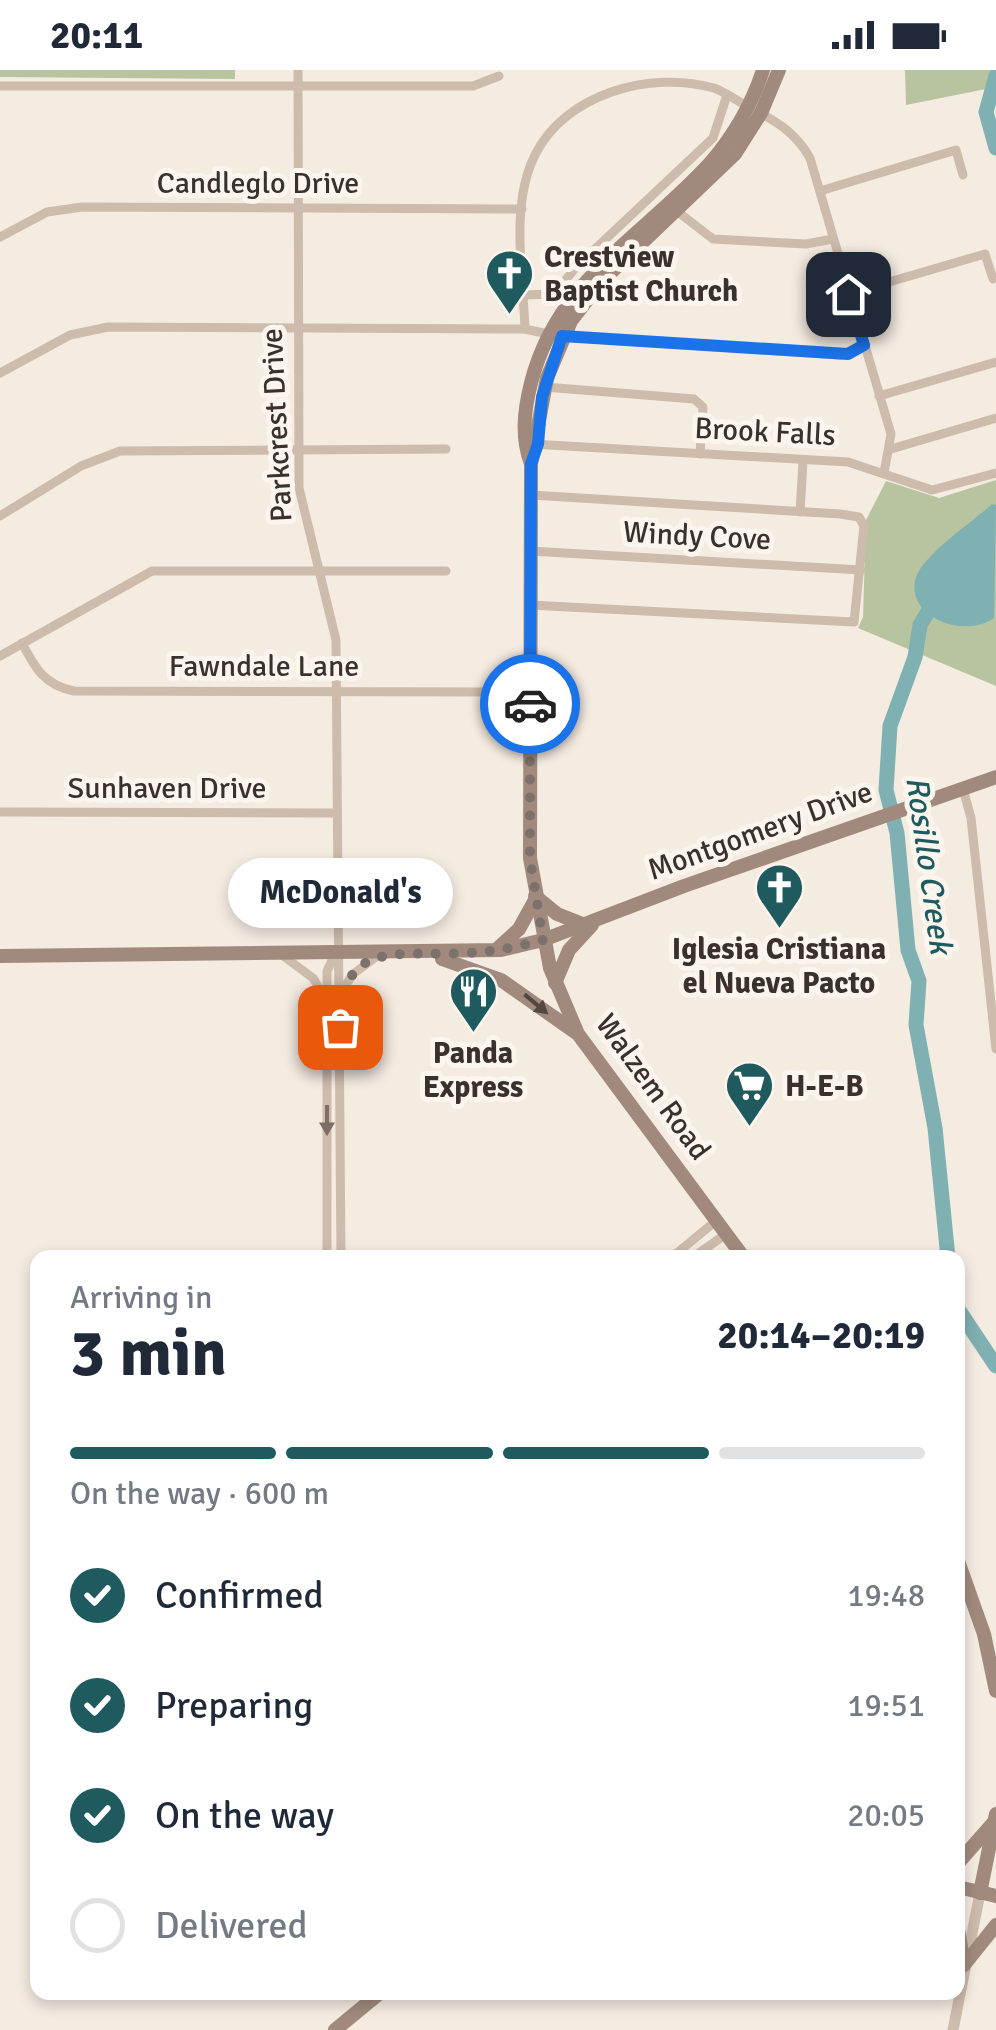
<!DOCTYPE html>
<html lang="en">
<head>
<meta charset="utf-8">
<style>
  :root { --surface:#fff; --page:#f6f6f7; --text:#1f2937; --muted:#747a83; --line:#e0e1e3; --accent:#1f5a5e }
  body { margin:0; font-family:Signika,sans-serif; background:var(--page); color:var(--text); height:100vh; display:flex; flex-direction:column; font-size:38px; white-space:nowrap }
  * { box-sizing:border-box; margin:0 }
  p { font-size:32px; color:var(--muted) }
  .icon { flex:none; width:55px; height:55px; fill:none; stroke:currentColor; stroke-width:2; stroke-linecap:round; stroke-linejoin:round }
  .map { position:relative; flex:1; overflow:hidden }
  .side { position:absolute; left:30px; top:1180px; width:935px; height:750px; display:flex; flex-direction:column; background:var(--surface); border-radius:20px; box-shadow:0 5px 15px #0003 }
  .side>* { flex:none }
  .pin { position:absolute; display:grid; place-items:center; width:85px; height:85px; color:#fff; margin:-42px; border-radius:20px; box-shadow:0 5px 15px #0006 }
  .courier { position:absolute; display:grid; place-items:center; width:100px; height:100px; margin:-50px; border:8px solid #1a73e8; border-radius:50%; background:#fff; color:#222; box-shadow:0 2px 12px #0007 }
  .bubble { position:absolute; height:70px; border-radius:35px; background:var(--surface); box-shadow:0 5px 15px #0003; font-size:32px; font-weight:800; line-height:70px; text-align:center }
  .summary em { font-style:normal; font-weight:800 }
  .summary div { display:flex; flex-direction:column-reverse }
  .summary { display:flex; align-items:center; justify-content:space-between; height:170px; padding:0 40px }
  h1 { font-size:65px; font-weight:800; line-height:75px }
  .bar { display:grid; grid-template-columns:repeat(4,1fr); gap:15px 10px; align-content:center; height:120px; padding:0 40px }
  .bar i { height:12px; border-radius:8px; background:var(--line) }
  .bar .current { background:var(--accent) }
  .bar p { grid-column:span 4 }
  ol { padding:0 40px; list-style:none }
  li { display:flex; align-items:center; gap:30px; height:110px }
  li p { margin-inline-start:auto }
  li .icon { padding:10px; border-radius:50%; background:var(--accent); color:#fff; stroke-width:4 }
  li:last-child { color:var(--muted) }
  li i { width:55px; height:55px; border:5px solid var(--line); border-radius:50% }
  .status { display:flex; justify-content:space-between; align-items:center; height:70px; padding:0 50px; background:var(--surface); direction:ltr }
  .status svg { height:28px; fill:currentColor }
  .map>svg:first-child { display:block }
</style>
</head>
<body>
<div class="status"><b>20:11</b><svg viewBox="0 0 49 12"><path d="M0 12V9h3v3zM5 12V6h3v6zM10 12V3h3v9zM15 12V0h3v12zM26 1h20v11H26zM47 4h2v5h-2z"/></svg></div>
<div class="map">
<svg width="996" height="1960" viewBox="0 0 996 1960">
  <rect width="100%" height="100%" fill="#f4ebe1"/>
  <!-- green -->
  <g fill="#b8c4a0">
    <polygon points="0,0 235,0 235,9 0,7"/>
    <polygon points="905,0 996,0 996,17 906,35"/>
    <polygon points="996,410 996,616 858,558 863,547 866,450 886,411 939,428"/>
  </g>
  <!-- water -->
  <path fill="#7fb0b2" d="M992 434 996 435 994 548C965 569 908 548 915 511 919 487 973 452 992 434Z"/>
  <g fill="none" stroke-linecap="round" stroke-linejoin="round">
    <!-- stream -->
    <polyline stroke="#7fb0b2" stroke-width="2.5" points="996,0 996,2"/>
    <!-- river -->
    <g stroke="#7fb0b2" stroke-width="15">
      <polyline points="996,6 986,42 996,78"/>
      <polyline points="938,525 920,555 915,587 890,656 886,720 897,763 908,880 919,911 916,955 935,1058 948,1188"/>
      <polyline points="958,1239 996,1296"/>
    </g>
    <!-- minor -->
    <g stroke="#cdbbac" stroke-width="9">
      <polyline points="298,0 299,418 336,570 341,1188"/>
      <polyline points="0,16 473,16 499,6"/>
      <polyline points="820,121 956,80 963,105"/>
      <polyline points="678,142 713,169 806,174 833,169"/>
      <polyline points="0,167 47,142 82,137 522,139"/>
      <polyline points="848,224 985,184 993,209"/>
      <polyline points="524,225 554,224 577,196 713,68 727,25"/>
      <path d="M525 259C523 205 510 134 535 85 565 24 650 0 714 18 725 22 736 30 747 36 774 50 795 61 810 88L891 364 884 403"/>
      <polyline points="0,303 70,265 108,257 525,259 562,267 840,285 865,275"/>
      <polyline points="545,317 694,329 703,337 700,384"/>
      <polyline points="879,326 996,292"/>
      <polyline points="531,374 848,392 932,420 996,403"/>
      <polyline points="891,379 996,348"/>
      <polyline points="800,442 803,391"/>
      <polyline points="0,446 81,396 120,381 446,379"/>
      <polyline points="530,481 861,500"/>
      <polyline points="530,535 854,552 864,456 859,447 840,444 531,425"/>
      <path d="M22 573C35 598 44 615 74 621L530 622"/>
      <polyline points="0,586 152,501 446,501"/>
      <polyline points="963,719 971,748 996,979"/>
      <polyline points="0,742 335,743"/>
      <polyline points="282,885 313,908 325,928"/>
      <polyline points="342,921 353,904 380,884"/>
      <polyline points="327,1188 327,901 335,884"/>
      <polyline points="671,1188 717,1150"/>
      <polyline points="692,1188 726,1164"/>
    </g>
    <!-- tertiary -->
    <polyline stroke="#cdbbac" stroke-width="11" points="953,1960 980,1823"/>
    <!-- secondary -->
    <g stroke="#a18a7d" stroke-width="14">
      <path d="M531 394C521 367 524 341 531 313 557 209 644 166 711 92 734 65 752 34 763 0"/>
      <polyline points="535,826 557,844 585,855"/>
      <polyline points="496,880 519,859 535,830"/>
      <polyline points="0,886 501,880 543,870 684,816 996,707"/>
      <polyline points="442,889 501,910 575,962"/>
      <polyline points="555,913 569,880 592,855"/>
      <polyline points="744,1188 578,964 550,898 530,788 531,394 547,308 571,251 602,211 735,84 761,43 779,0"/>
      <polyline points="958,1491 984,1564 996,1621"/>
      <polyline points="958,1793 995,1751"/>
      <polyline points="958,1817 996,1826"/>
      <polyline points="980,1823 996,1744"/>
      <polyline points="958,1859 964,1895"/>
      <polyline points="964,1895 996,1855"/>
      <polyline points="335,1960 381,1922"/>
    </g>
  </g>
  <!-- one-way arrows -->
  <defs><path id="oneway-solid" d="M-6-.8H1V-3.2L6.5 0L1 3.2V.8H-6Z" transform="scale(2.5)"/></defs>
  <use fill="#544640" href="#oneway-solid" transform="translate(536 934) rotate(40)"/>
  <use fill="#7d6f65" href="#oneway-solid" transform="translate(327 1050) rotate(90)"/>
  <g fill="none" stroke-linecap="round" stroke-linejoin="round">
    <!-- done -->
    <path stroke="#7c716b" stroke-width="10" stroke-dasharray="0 18" d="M340 957C340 867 399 887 465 883 492 882 517 877 543 870L530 788V634"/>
    <!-- route -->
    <polyline stroke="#1a73e8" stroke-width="12" points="530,634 531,394 538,374 542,327 562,266 848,284 864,275 848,224"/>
  </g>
  <!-- icons -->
  <defs>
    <symbol id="church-pin" viewBox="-11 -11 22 30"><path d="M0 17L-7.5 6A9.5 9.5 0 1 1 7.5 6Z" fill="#1f5a5e" stroke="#fbf5ee"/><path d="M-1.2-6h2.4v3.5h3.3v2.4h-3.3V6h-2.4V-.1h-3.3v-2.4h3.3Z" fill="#fff"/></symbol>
    <symbol id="restaurant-pin" viewBox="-11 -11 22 30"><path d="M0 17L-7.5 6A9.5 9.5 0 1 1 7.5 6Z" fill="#1f5a5e" stroke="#fbf5ee"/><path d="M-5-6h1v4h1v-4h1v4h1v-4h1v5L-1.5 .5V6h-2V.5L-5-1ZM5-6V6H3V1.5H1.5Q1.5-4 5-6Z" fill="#fff"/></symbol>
    <symbol id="supermarket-pin" viewBox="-11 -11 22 30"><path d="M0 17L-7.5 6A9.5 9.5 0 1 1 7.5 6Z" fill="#1f5a5e" stroke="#fbf5ee"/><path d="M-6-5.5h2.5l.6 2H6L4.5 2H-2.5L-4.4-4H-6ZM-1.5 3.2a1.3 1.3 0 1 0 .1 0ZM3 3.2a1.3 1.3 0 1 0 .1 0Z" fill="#fff"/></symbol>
  </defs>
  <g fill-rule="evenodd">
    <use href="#church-pin" x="482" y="176" width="55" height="75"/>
    <use href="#church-pin" x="752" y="790" width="55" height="75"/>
    <use href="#restaurant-pin" x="446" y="894" width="55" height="75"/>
    <use href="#supermarket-pin" x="722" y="988" width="55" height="75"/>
  </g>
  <g text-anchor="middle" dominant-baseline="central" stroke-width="10" stroke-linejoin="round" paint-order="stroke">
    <!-- street labels -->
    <g font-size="30" fill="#3b302b" stroke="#fbf5ee">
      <text x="258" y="113">Candleglo Drive</text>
      <text transform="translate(277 355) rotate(-93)">Parkcrest Drive</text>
      <text transform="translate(765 362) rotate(3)">Brook Falls</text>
      <text transform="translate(697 466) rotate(3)">Windy Cove</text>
      <text x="264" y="596">Fawndale Lane</text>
      <text x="167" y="718">Sunhaven Drive</text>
      <text transform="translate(760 761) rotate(-20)">Montgomery Drive</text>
      <text transform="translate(653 1017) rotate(54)">Walzem Road</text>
    </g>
    <!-- poi labels -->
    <g font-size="30" font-weight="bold" fill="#3b302b" stroke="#fbf5ee" text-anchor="start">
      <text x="544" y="187">Crestview<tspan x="544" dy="34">Baptist Church</tspan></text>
      <text x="779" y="879" text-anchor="middle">Iglesia Cristiana<tspan x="779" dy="34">el Nueva Pacto</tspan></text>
      <text x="473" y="983" text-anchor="middle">Panda<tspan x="473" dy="34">Express</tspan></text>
      <text x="785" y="1016">H-E-B</text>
    </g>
    <!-- water labels -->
    <g font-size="32" font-style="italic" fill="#1f5a5e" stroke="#fbf5ee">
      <text transform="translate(929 795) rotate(82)">Rosillo Creek</text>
    </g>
  </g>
</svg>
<div class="pin" style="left:340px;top:957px;background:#ea580c"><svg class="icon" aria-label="bag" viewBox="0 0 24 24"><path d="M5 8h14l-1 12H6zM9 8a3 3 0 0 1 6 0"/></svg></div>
<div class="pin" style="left:848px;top:224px;background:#1f2937"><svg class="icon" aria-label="home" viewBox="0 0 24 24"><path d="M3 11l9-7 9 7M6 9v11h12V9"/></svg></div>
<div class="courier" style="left:530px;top:634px"><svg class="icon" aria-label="car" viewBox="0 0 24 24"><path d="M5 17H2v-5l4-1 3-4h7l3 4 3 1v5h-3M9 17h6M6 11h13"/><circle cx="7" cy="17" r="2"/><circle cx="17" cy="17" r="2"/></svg></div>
<div class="bubble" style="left:228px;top:788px;width:225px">McDonald's</div>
<section class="side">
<div class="summary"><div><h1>3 min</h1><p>Arriving in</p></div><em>20:14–20:19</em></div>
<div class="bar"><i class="current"></i><i class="current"></i><i class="current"></i><i></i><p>On the way · 600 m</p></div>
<ol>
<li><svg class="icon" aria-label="check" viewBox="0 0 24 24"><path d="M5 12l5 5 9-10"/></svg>Confirmed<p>19:48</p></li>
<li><svg class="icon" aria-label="check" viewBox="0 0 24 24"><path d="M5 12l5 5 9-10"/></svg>Preparing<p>19:51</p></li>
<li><svg class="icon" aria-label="check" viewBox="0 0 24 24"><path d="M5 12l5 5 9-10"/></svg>On the way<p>20:05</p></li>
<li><i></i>Delivered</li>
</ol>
</section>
</div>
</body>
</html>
